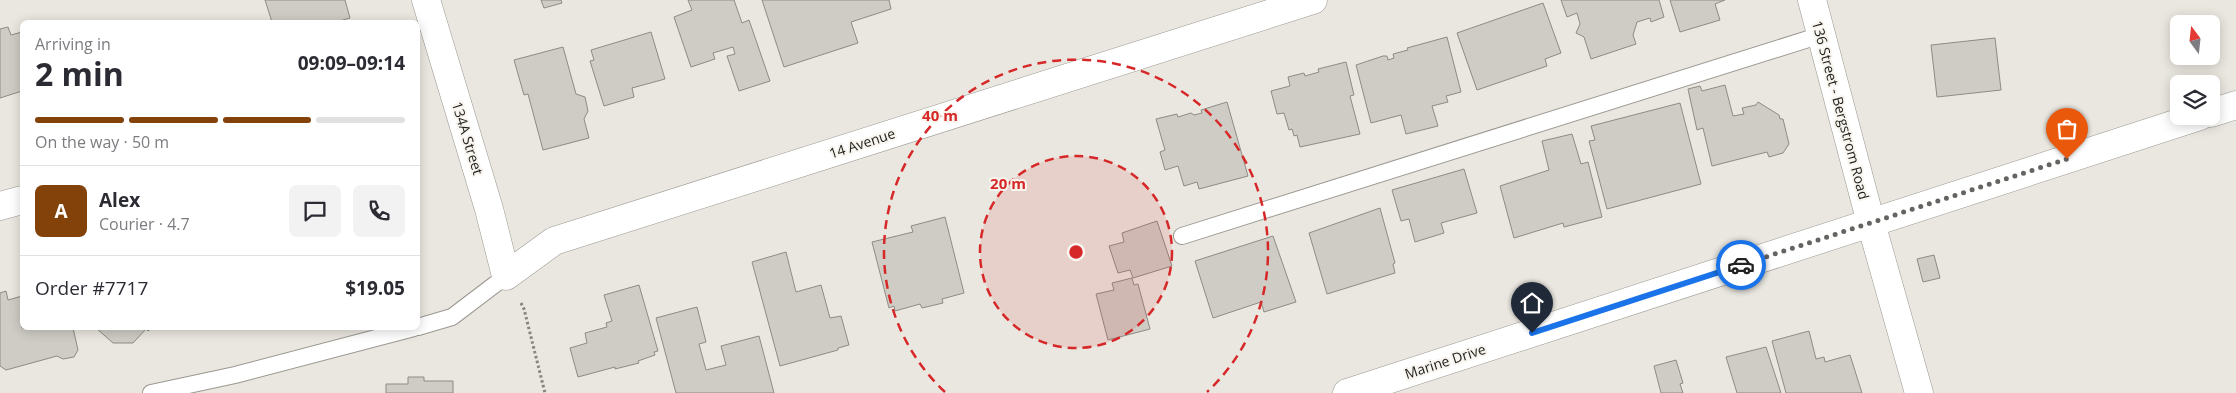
<!DOCTYPE html>
<html lang="en">
<head>
<meta charset="utf-8">
<style>
  :root { --surface:#fff; --page:#f2f2f3; --text:#2b2b33; --muted:#7c7c81; --line:#e1e1e2; --accent:#824209 }
  body { margin:0; font-family:"Open Sans",sans-serif; background:var(--page); color:var(--text); height:100vh; display:flex; flex-direction:column; font-size:19px; white-space:nowrap }
  * { box-sizing:border-box; margin:0 }
  p { font-size:16px; color:var(--muted) }
  .icon { flex:none; width:28px; height:28px; fill:none; stroke:currentColor; stroke-width:2; stroke-linecap:round; stroke-linejoin:round }
  .map { position:relative; flex:1; overflow:hidden }
  .details { position:absolute; left:20px; top:20px; width:400px; height:310px; display:flex; flex-direction:column; background:var(--surface); border-radius:8px; box-shadow:0 2px 12px #0003 }
  .details>* { flex:none }
  .needle { width:32px; rotate:345deg }
  .tools { position:absolute; left:2170px; top:15px; display:grid; gap:10px }
  .tools a { display:grid; place-items:center; width:50px; height:50px; border-radius:8px; background:var(--surface); box-shadow:0 2px 12px #0003; font-size:25px }
  .pin { position:absolute; display:grid; place-items:center; width:42px; height:42px; color:#fff; margin:-51px -21px; border-radius:50% 50% 50% 0; rotate:-45deg; box-shadow:0 0 5px #0007 }
  .pin .icon { rotate:45deg }
  .courier { position:absolute; display:grid; place-items:center; width:50px; height:50px; margin:-25px; border:4px solid #1a73e8; border-radius:50%; background:#fff; color:#222; box-shadow:0 1px 6px #0007 }
  .summary em { font-style:normal; font-weight:700 }
  .summary div { display:flex; flex-direction:column-reverse }
  .summary { display:flex; align-items:center; justify-content:space-between; height:85px; padding:0 15px }
  h1 { font-size:32px; font-weight:700; line-height:38px }
  .bar { display:grid; grid-template-columns:repeat(4,1fr); gap:8px 5px; align-content:center; height:60px; padding:0 15px }
  .bar i { height:6px; border-radius:4px; background:var(--line) }
  .bar .active { background:var(--accent) }
  .bar p { grid-column:span 4 }
  .line { display:flex; align-items:center; gap:12px; padding:0 15px; border-top:1px solid var(--line) }
  .line div { flex:1 }
  .round { display:grid; place-items:center; flex:none; width:52px; height:52px; border-radius:8px; background:var(--page) }
  .map>svg:first-child { display:block }
</style>
</head>
<body>
<div class="map">
<svg width="2236" height="393" viewBox="0 0 2236 393">
  <rect width="100%" height="100%" fill="#eae7e0"/>
  <!-- building -->
  <g fill="#ceccc5" stroke="#8e8b85">
    <polygon points="265,0 345,0 350,18 336,22 272,22"/>
    <polygon points="541,0 561,0 562,3 544,8"/>
    <polygon points="688,0 734,0 742,23 749,20 770,81 739,91 727,56 735,54 733,47 713,53 715,59 691,67 674,17 692,10"/>
    <polygon points="762,0 889,0 891,9 851,22 858,43 784,67"/>
    <polygon points="1561,0 1659,0 1664,17 1651,22 1650,18 1637,22 1633,35 1636,44 1591,59 1584,37 1576,33 1580,24 1577,13 1567,17"/>
    <polygon points="1670,0 1725,0 1715,4 1720,20 1680,32"/>
    <polygon points="1543,3 1561,53 1545,59 1547,66 1477,90 1457,33"/>
    <polygon points="8,27 11,35 22,32 22,91 0,98 0,29"/>
    <polygon points="651,32 665,79 632,88 634,97 604,106 590,61 594,60 591,50"/>
    <polygon points="1447,37 1461,92 1446,96 1448,102 1432,106 1438,126 1406,134 1401,115 1371,123 1356,65 1383,56 1387,56 1388,60 1394,58 1393,54 1408,50 1407,48"/>
    <polygon points="1995,38 2001,90 1937,97 1931,45"/>
    <polygon points="563,47 576,94 585,97 588,111 584,119 589,138 543,150 528,94 524,95 514,60"/>
    <polygon points="1346,62 1354,95 1350,96 1360,134 1300,147 1297,135 1294,136 1292,129 1289,130 1284,113 1277,114 1271,91 1290,86 1288,77 1304,73 1305,76 1319,72 1318,69"/>
    <polygon points="1725,85 1733,116 1744,114 1742,108 1756,105 1758,102 1779,115 1780,119 1783,119 1789,144 1783,153 1769,157 1767,152 1712,166 1703,128 1697,130 1688,89 1700,86 1702,91"/>
    <polygon points="1227,102 1248,176 1199,189 1197,182 1184,186 1178,166 1165,170 1160,152 1165,150 1156,119 1177,114 1178,117 1191,113 1194,115 1202,113 1201,110"/>
    <polygon points="1680,103 1701,184 1607,209 1589,141 1595,140 1591,126"/>
    <polygon points="1572,134 1581,164 1588,162 1602,217 1564,227 1563,223 1514,238 1500,186 1549,170 1542,141"/>
    <polygon points="1464,169 1477,213 1441,223 1444,233 1415,242 1409,219 1401,221 1392,190"/>
    <polygon points="1380,208 1395,263 1393,264 1395,273 1327,294 1309,233"/>
    <polygon points="945,217 964,293 942,299 943,303 922,308 920,304 895,311 894,306 889,308 872,242 913,232 911,226"/>
    <polygon points="1157,221 1172,266 1133,278 1130,270 1118,273 1109,246 1124,242 1122,233"/>
    <polygon points="1273,236 1296,302 1264,312 1261,302 1213,318 1195,261"/>
    <polygon points="786,252 796,292 821,285 830,318 841,316 849,345 838,348 838,350 780,366 752,262"/>
    <polygon points="1934,255 1940,278 1923,282 1917,259"/>
    <polygon points="1132,278 1134,285 1138,284 1150,329 1108,340 1096,294 1114,290 1112,283"/>
    <polygon points="639,285 658,351 654,352 655,355 638,361 639,363 615,369 615,367 578,377 570,348 587,343 585,333 607,327 606,323 612,321 604,295"/>
    <polygon points="6,291 8,300 22,296 22,328 73,328 78,350 74,357 63,359 57,356 6,370 0,366 0,293"/>
    <polygon points="697,307 706,342 699,344 706,370 726,365 721,346 759,336 774,393 676,393 656,318"/>
    <polygon points="96,328 152,328 148,331 146,329 133,343 113,343"/>
    <polygon points="1809,331 1816,359 1824,357 1825,362 1850,355 1862,393 1786,393 1772,341"/>
    <polygon points="1766,347 1781,393 1737,393 1726,357"/>
    <polygon points="1676,360 1683,383 1680,384 1683,393 1661,393 1654,366"/>
    <polygon points="408,377 424,377 424,381 453,381 453,393 386,393 386,384 408,384"/>
  </g>
  <g fill="none" stroke-linecap="round" stroke-linejoin="round">
    <defs>
      <g id="service">
        <polyline points="1182,236 1821,35"/>
        <polyline points="418,327 452,317 506,276"/>
        <polyline points="151,393 235,375 414,328"/>
      </g>
      <g id="minor">
        <polyline points="426,0 489,209 506,276 554,241 1313,0"/>
        <polyline points="0,206 22,200"/>
        <polyline points="1871,223 1919,393"/>
      </g>
      <g id="tertiary">
        <polyline points="1812,0 1871,223"/>
        <polyline points="2211,113 2236,105"/>
        <polyline points="1347,393 2200,116"/>
      </g>
    </defs>
    <!-- service casing -->
    <use href="#service" stroke="#9a9891" stroke-width="18"/>
    <!-- minor casing -->
    <use href="#minor" stroke="#9a9891" stroke-width="29"/>
    <!-- tertiary casing -->
    <use href="#tertiary" stroke="#9a9891" stroke-width="29"/>
    <!-- path -->
    <polyline stroke="#86847f" stroke-width="3" stroke-dasharray="2.5 2.5" stroke-linecap="butt" points="521,303 524,309 545,393"/>
    <!-- service -->
    <use href="#service" stroke="#fff" stroke-width="16"/>
    <!-- minor -->
    <use href="#minor" stroke="#fff" stroke-width="28"/>
    <!-- tertiary -->
    <use href="#tertiary" stroke="#fff" stroke-width="28"/>
  </g>
  <g fill="none" stroke-linecap="round" stroke-linejoin="round">
    <!-- done -->
    <polyline stroke="#666461" stroke-width="5" stroke-dasharray="0 9" points="1741,265 2067,159"/>
    <!-- route -->
    <polyline stroke="#1a73e8" stroke-width="6" points="1532,333 1741,265"/>
  </g>
  <!-- distance rings -->
  <circle cx="1076" cy="252" r="96" fill="#d62828" fill-opacity=".12"/>
  <g fill="none" stroke="#d62828" stroke-width="2.5" stroke-dasharray="9 6">
    <circle cx="1076" cy="252" r="96"/>
    <path d="M945 392A192 192 0 1 1 1207 392"/>
  </g>
  <g text-anchor="middle" dominant-baseline="central" stroke-width="4" stroke-linejoin="round" paint-order="stroke">
    <!-- street labels -->
    <g font-size="14" fill="#1f1e1c" stroke="#f7f5ed">
      <text transform="translate(1841 110) rotate(75)">136 Street - Bergstrom Road</text>
      <text transform="translate(468 138) rotate(73)">134A Street</text>
      <text transform="translate(862 143) rotate(-18)">14 Avenue</text>
      <text transform="translate(1445 361) rotate(-18)">Marine Drive</text>
    </g>
  </g>
  <circle cx="1076" cy="252" r="8" fill="#d62828" stroke="#f7f5ed" stroke-width="2.5"/>
  <g font-size="15" text-anchor="middle" font-weight="bold" fill="#d62828" stroke="#f7f5ed" stroke-width="4" stroke-linejoin="round" paint-order="stroke">
    <text x="940" y="121">40 m</text>
    <text x="1008" y="189">20 m</text>
  </g>
</svg>
<div class="tools">
<a><svg class="needle" viewBox="-14 -14 28 28"><path d="M0-13l5 13h-10z" fill="#e53935"/><path d="M0 13l5-13h-10z" fill="#7c7c81"/></svg></a>
<a><svg class="icon" aria-label="layers" viewBox="0 0 24 24"><path d="M12 4l9 5-9 5-9-5zM3 14l9 5 9-5"/></svg></a>
</div>
<div class="pin" style="left:2067px;top:159px;background:#ea580c"><svg class="icon" aria-label="bag" viewBox="0 0 24 24"><path d="M5 8h14l-1 12H6zM9 8a3 3 0 0 1 6 0"/></svg></div>
<div class="pin" style="left:1532px;top:333px;background:#1f2937"><svg class="icon" aria-label="home" viewBox="0 0 24 24"><path d="M3 11l9-7 9 7M6 9v11h12V9"/></svg></div>
<div class="courier" style="left:1741px;top:265px"><svg class="icon" aria-label="car" viewBox="0 0 24 24"><path d="M5 17H2v-5l4-1 3-4h7l3 4 3 1v5h-3M9 17h6M6 11h13"/><circle cx="7" cy="17" r="2"/><circle cx="17" cy="17" r="2"/></svg></div>
<section class="details">
<div class="summary"><div><h1>2 min</h1><p>Arriving in</p></div><em>09:09–09:14</em></div>
<div class="bar"><i class="active"></i><i class="active"></i><i class="active"></i><i></i><p>On the way · 50 m</p></div>
<div class="line" style="height:90px"><b class="round" style="background:var(--accent);color:#fff">A</b><div><b>Alex</b><p>Courier · 4.7</p></div><a class="round"><svg class="icon" aria-label="chat" viewBox="0 0 24 24"><path d="M4 5h16v11H9l-5 4z"/></svg></a><a class="round"><svg class="icon" aria-label="phone" viewBox="0 0 24 24"><path d="M5 4h4l2 5-3 2q2 4 5 5l2-3 5 2v4C11 20 4 13 5 4z"/></svg></a></div>
<div class="line" style="height:65px"><div>Order #7717</div><b>$19.05</b></div>
</section>
</div>
</body>
</html>
